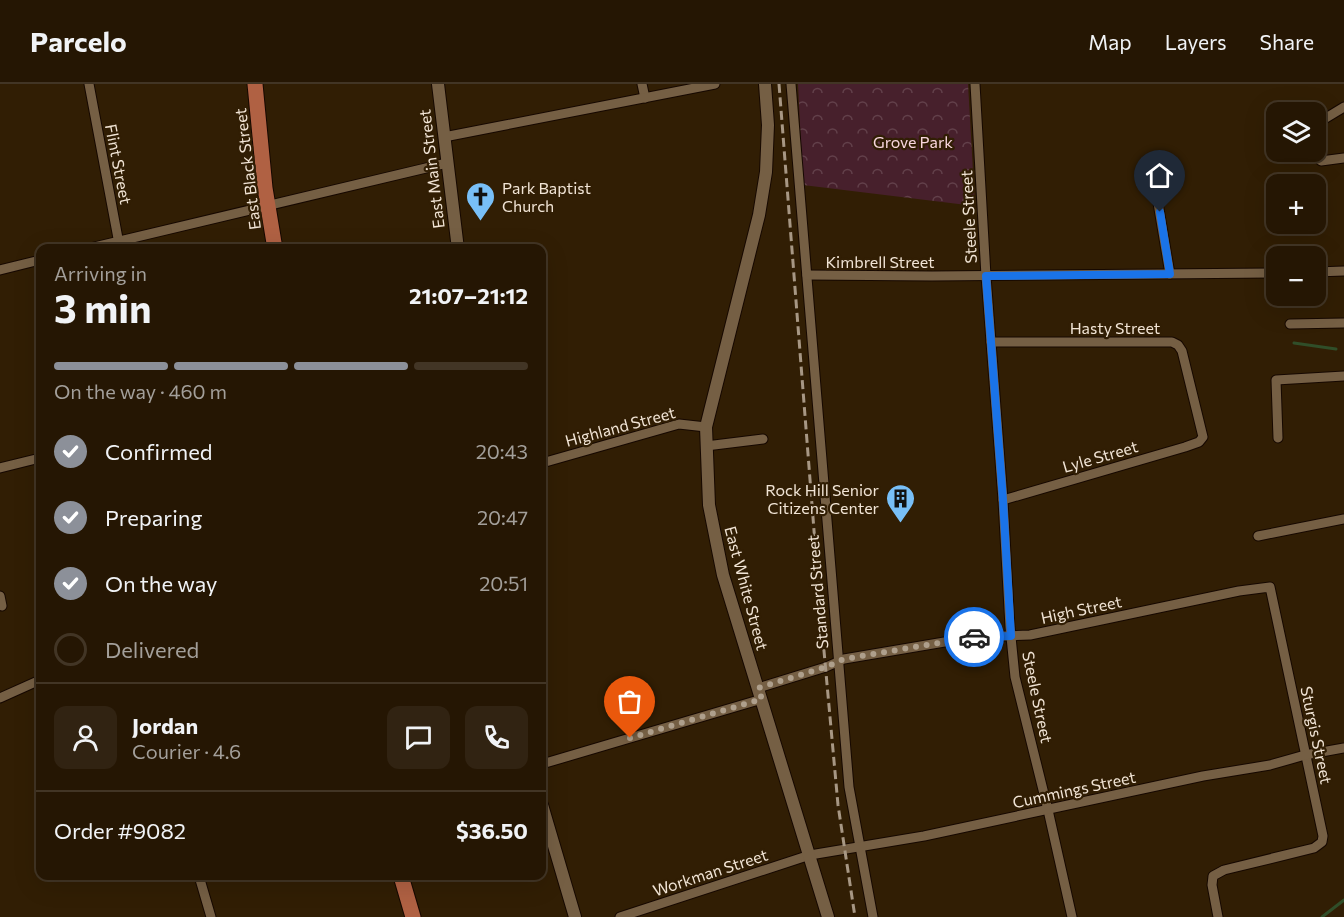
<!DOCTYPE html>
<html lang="en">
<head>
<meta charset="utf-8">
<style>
  :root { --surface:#251603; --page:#312312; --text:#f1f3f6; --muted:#a39f9a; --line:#423525; --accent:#8c9099 }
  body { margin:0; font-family:Commissioner,sans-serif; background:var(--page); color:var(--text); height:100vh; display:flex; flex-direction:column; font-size:22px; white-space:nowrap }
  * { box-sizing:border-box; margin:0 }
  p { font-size:20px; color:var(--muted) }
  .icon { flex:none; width:33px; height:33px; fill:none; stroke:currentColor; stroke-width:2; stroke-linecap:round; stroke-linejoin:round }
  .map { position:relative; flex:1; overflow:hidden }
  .side { position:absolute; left:36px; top:160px; width:510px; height:636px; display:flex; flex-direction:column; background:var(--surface); border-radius:12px; box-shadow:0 6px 24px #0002,0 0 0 2px var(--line) }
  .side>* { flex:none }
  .fabs { position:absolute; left:1266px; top:18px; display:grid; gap:12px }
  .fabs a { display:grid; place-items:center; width:60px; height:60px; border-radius:12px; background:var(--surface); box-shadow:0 6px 24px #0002,0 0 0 2px var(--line); font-size:30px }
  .pin { position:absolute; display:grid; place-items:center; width:51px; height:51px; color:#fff; margin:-62px -26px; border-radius:50% 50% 50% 0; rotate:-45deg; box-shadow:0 0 6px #0007 }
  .pin .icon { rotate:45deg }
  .courier { position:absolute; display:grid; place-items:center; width:60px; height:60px; margin:-30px; border:4px solid #1a73e8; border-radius:50%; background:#fff; color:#222; box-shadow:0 2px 8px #0007 }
  .overview em { font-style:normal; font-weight:700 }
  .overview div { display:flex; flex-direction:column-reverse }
  .overview { display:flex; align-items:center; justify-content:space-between; height:102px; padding:0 18px }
  h1 { font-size:39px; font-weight:700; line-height:45px }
  .bar { display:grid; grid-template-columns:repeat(4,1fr); gap:9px 6px; align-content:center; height:72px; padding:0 18px }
  .bar i { height:8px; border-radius:4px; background:var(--line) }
  .bar .active { background:var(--accent) }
  .bar p { grid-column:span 4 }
  .line { display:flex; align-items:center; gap:15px; padding:0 18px; border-top:2px solid var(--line) }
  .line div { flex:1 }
  .round { display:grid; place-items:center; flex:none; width:63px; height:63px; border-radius:12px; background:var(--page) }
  ol { padding:0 18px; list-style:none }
  li { display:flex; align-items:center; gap:18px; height:66px }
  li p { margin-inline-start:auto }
  li .icon { padding:6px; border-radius:50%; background:var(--accent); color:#fff; stroke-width:4 }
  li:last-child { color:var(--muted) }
  li i { width:33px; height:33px; border:3px solid var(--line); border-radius:50% }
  header { display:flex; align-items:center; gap:36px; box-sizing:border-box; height:84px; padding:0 30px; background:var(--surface); border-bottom:2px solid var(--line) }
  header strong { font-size:28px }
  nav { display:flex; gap:33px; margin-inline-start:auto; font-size:21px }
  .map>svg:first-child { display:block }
</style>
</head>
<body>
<header>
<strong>Parcelo</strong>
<nav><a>Map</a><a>Layers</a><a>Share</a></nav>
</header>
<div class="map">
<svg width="1344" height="833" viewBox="0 0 1344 833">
  <defs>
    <pattern id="park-crowns" width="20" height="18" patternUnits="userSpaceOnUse" patternTransform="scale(1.5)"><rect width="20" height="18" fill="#47202c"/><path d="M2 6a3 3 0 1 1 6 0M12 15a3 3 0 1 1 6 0" fill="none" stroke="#62404a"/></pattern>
  </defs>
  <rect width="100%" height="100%" fill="#311e04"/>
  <!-- park -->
  <polygon fill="url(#park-crowns)" points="798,0 968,0 975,122 803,101"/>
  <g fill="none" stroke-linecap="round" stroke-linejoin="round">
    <!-- stream -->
    <g stroke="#304e29" stroke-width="3">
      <polyline points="1294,259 1336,265"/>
      <polyline points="1322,833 1344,816"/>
    </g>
    <defs>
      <g id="minor">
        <polyline points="89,0 120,165"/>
        <polyline points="642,0 645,14"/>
        <polyline points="791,0 849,703 873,833"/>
        <polyline points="975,0 986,192 1003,416 1010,543 1015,593 1048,726 1072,833"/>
        <polyline points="1316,46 1321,37 1344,23"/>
        <polyline points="444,53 715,0"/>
        <polyline points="1311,68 1321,77 1344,74"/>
        <polyline points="1154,95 1170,190"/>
        <polyline points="86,165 447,79"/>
        <polyline points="0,186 40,176"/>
        <polyline points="1316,188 1344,187"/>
        <polyline points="807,191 932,192 1276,189"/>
        <polyline points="1290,240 1344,239"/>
        <polyline points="991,258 1172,258 1178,261 1182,267 1203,353 1199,358 1185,363 1003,416"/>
        <polyline points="1278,354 1276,296 1344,292"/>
        <polyline points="706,362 763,355"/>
        <polyline points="542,379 679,340 706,343"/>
        <polyline points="0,384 40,374"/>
        <polyline points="1258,452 1344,435"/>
        <polyline points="0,512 2,522"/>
        <polyline points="758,604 826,583 844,575 974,553 1030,551 1239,507 1270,503 1323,752 1322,758 1314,764 1224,786 1213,792 1212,801 1218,833"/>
        <polyline points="0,614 40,596"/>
        <polyline points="542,680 762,615"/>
        <polyline points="199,792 211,833"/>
        <polyline points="620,833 810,771 924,752 1203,692 1270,681 1305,671 1344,664"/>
      </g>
      <g id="tertiary">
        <polyline points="438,0 458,165"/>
        <polyline points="765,0 768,41 766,88 759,131 706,343 709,421 723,491 828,833"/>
        <polyline points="542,721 575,833"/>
      </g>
      <g id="primary">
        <polyline points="255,0 265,104 275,165"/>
        <polyline points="401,792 413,833"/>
      </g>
    </defs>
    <!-- minor casing -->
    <use href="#minor" stroke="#160800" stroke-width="11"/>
    <!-- tertiary casing -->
    <use href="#tertiary" stroke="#160800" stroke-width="14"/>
    <!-- primary casing -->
    <use href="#primary" stroke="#160800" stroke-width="17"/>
    <!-- minor -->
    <use href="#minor" stroke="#755f44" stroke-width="9"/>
    <!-- tertiary -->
    <use href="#tertiary" stroke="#755f44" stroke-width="12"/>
    <!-- primary -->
    <use href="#primary" stroke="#b06143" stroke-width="15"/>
    <!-- rail -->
    <polyline stroke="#a79784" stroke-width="3" stroke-dasharray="9 4.5" stroke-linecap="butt" points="779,0 820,523 838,721 855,833"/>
  </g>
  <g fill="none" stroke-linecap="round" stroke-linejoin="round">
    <!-- done -->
    <polyline stroke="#ae9f8c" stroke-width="6" stroke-dasharray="0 10.8" points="630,654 762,615 758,604 826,583 844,575 974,553"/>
    <!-- route -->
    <polyline stroke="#1a73e8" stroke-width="8" points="974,553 1011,552 1003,416 986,192 1170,190 1160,128"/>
  </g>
  <!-- icons -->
  <defs>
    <symbol id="church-pin" viewBox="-11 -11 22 30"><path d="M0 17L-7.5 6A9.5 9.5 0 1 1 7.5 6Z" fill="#78bff7" stroke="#311e04"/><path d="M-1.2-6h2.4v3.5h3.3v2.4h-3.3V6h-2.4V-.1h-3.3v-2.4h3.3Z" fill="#111"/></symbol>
    <symbol id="building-pin" viewBox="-11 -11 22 30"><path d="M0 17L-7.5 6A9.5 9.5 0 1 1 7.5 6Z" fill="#78bff7" stroke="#311e04"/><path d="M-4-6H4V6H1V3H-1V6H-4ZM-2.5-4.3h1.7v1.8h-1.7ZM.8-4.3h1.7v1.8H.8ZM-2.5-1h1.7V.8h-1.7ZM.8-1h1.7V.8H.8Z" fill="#111"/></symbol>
  </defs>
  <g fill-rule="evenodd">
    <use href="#church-pin" x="464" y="96" width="33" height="45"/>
    <use href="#building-pin" x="884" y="398" width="33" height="45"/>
  </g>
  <g text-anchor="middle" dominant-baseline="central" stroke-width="4.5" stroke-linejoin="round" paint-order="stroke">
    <!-- park labels -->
    <g font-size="16" fill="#f8d6de" stroke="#311e04">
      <text x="913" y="57">Grove Park</text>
    </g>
    <!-- street labels -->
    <g font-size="16" fill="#f1e4d5" stroke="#311e04">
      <text transform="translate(119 80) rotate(79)">Flint Street</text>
      <text transform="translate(247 85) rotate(-97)">East Black Street</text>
      <text transform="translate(431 85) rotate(-97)">East Main Street</text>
      <text transform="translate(968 133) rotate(-93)">Steele Street</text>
      <text x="880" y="177">Kimbrell Street</text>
      <text x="1115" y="243">Hasty Street</text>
      <text transform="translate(620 342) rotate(-15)">Highland Street</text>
      <text transform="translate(1100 372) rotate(-16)">Lyle Street</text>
      <text transform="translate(747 504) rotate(75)">East White Street</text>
      <text transform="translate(817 508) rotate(-95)">Standard Street</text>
      <text transform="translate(1081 525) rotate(-12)">High Street</text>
      <text transform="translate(1038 613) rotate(78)">Steele Street</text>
      <text transform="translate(1317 651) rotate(78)">Sturgis Street</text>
      <text transform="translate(1074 705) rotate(-12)">Cummings Street</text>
      <text transform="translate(710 788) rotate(-18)">Workman Street</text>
    </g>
    <!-- poi labels -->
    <g font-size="16" fill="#f1e4d5" stroke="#311e04" text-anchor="start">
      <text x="502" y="103">Park Baptist<tspan x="502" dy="18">Church</tspan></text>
      <text x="879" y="405" text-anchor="end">Rock Hill Senior<tspan x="879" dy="18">Citizens Center</tspan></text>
    </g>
  </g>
</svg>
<div class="fabs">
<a><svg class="icon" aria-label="layers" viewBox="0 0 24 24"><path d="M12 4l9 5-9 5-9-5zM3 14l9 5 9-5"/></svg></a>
<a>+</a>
<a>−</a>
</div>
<div class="pin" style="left:630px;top:654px;background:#ea580c"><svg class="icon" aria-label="bag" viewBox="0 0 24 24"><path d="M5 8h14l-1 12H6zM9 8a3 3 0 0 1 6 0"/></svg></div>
<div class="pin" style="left:1160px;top:128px;background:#1f2937"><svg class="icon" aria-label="home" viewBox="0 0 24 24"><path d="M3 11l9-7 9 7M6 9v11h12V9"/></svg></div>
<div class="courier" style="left:974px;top:553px"><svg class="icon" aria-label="car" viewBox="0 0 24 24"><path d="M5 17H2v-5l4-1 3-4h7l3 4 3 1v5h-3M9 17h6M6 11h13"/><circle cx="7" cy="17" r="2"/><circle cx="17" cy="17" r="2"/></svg></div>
<section class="side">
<div class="overview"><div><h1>3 min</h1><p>Arriving in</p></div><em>21:07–21:12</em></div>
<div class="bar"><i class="active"></i><i class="active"></i><i class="active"></i><i></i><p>On the way · 460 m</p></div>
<ol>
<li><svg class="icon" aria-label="check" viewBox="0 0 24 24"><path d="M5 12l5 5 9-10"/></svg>Confirmed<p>20:43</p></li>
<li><svg class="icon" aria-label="check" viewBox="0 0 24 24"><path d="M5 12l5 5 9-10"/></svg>Preparing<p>20:47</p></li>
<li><svg class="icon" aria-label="check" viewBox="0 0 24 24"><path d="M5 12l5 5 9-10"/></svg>On the way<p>20:51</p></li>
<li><i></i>Delivered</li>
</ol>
<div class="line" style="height:108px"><a class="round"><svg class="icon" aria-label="person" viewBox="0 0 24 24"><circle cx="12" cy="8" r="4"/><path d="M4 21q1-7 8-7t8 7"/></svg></a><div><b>Jordan</b><p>Courier · 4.6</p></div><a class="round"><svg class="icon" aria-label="chat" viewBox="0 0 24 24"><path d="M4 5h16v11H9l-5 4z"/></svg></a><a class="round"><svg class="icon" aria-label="phone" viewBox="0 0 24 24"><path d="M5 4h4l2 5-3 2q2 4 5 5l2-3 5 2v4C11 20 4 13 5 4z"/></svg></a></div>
<div class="line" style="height:78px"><div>Order #9082</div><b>$36.50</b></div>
</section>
</div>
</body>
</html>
